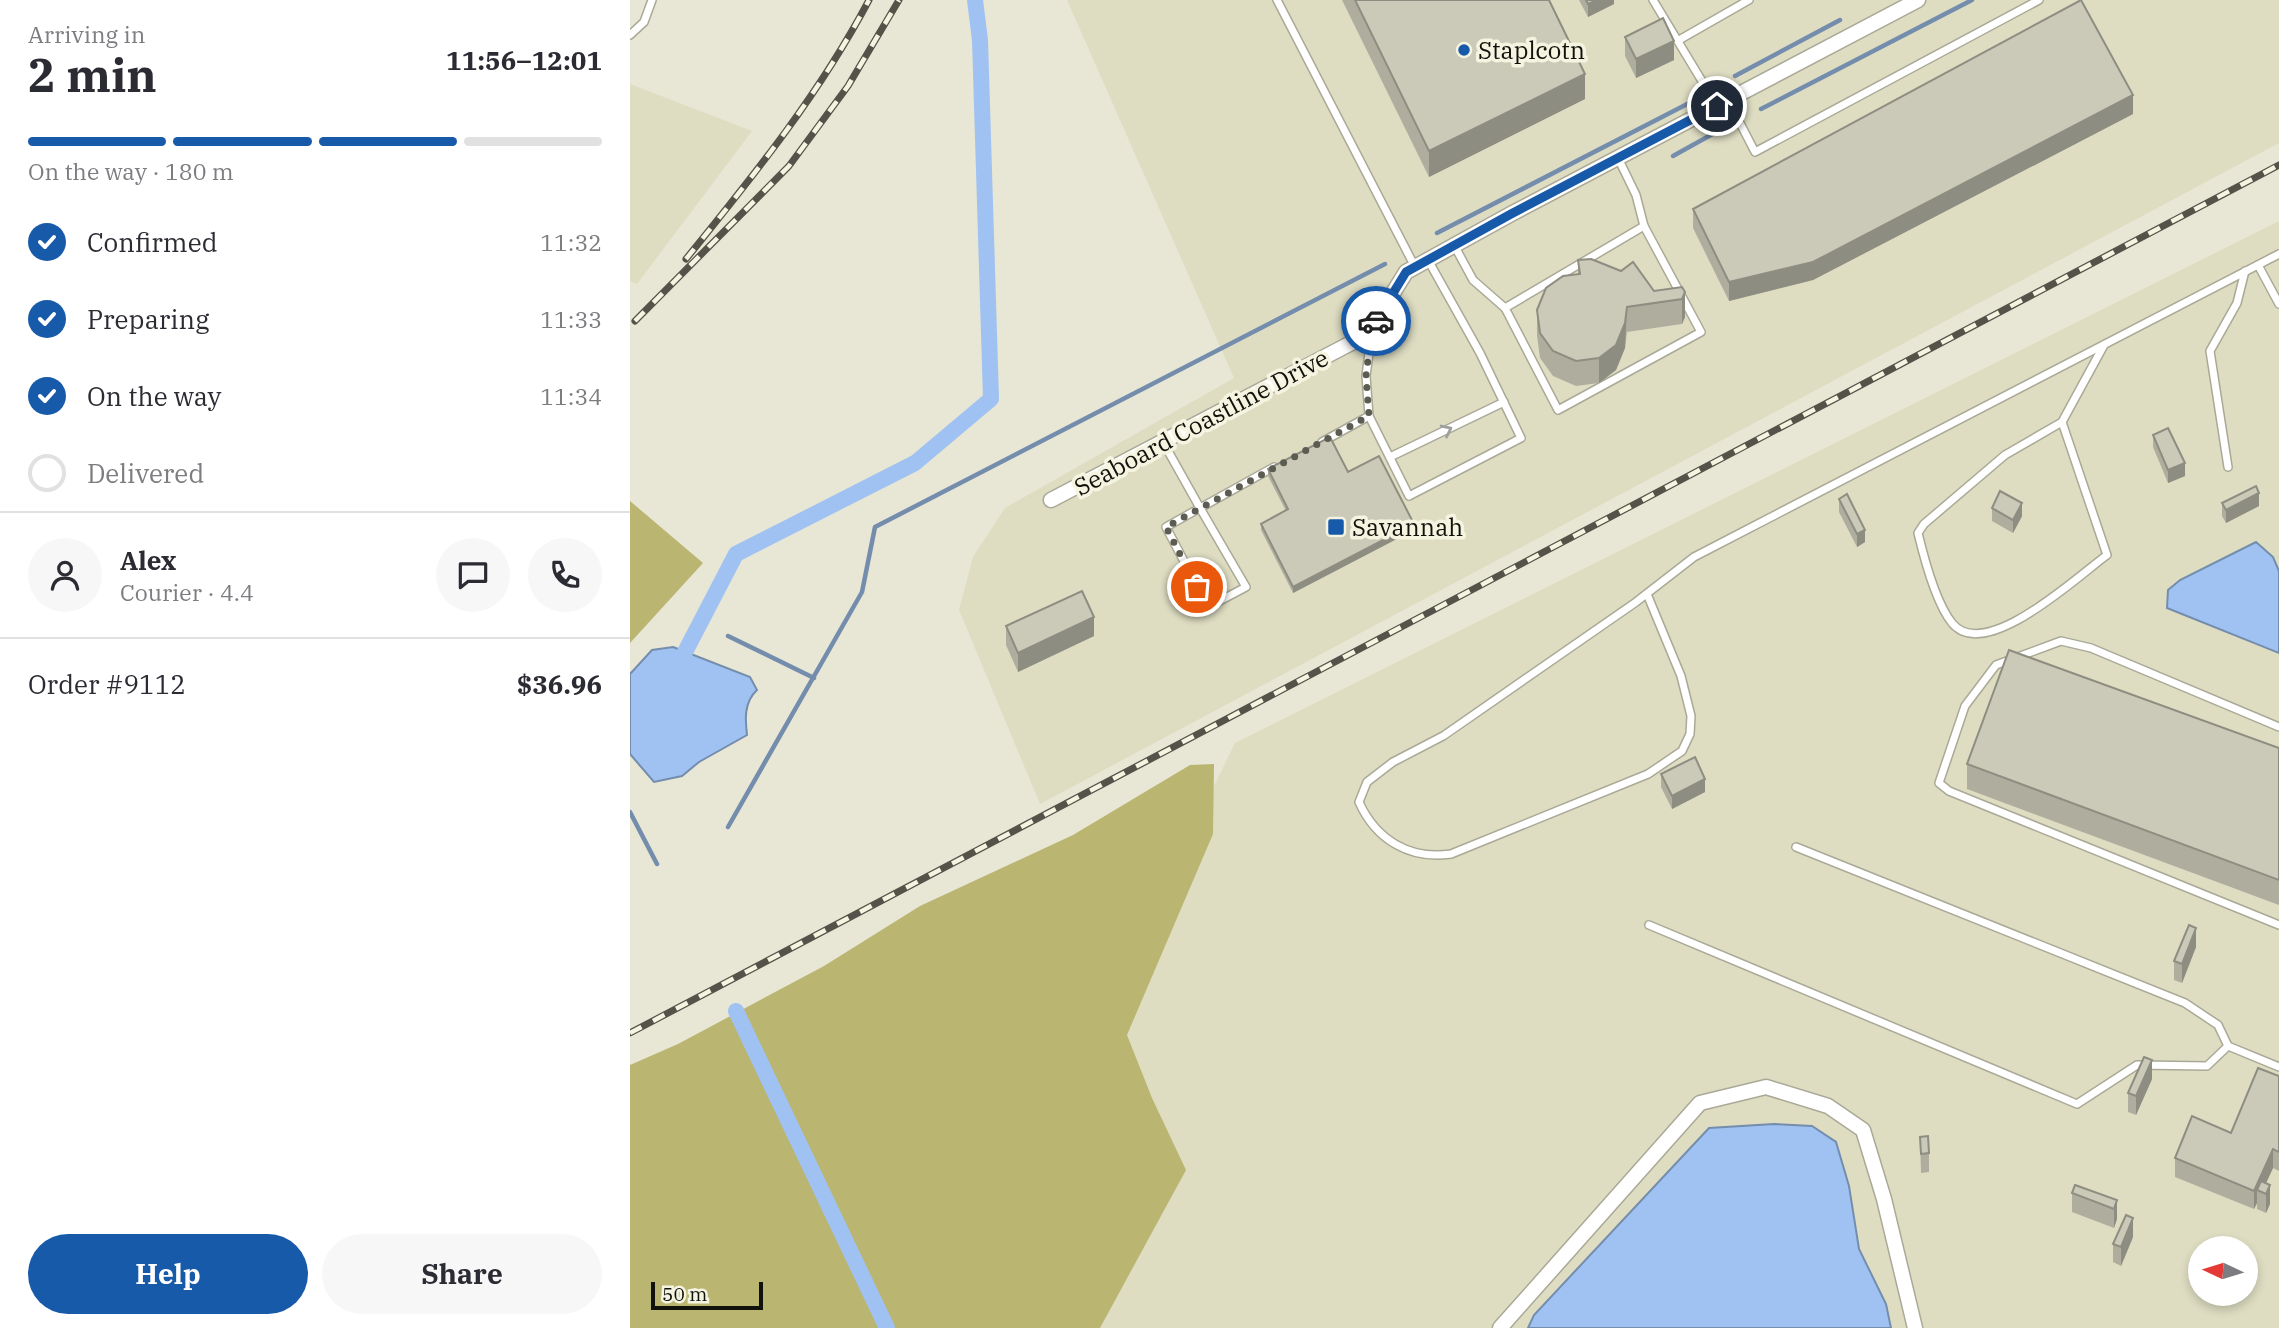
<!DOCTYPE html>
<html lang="en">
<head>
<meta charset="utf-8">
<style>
  :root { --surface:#fff; --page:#f7f7f7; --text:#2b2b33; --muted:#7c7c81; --line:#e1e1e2; --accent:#185aaa }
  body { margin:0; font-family:"IBM Plex Serif",serif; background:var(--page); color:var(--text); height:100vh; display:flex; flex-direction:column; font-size:26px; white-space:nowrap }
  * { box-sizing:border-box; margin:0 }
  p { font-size:23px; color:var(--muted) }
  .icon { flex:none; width:38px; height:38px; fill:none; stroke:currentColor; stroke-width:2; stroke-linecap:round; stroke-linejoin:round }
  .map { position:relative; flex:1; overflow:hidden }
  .panel { display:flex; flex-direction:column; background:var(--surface); width:630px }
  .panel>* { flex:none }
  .needle { width:46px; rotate:274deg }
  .tools { position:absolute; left:1558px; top:1236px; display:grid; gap:14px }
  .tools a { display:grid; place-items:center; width:70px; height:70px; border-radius:50%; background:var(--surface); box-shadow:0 4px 10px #0003; font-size:35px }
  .scale { position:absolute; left:21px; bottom:18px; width:112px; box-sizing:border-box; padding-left:7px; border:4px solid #12120c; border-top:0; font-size:19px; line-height:24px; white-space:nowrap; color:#12120c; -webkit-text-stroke:5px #f5f4e1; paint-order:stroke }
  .pin { position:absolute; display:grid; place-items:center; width:60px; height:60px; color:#fff; margin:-30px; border:4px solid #fff; border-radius:50%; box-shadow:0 2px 7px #0007 }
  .courier { position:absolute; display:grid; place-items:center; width:70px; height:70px; margin:-35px; border:5px solid #185aaa; border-radius:50%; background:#fff; color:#222; box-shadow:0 2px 9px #0007 }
  .headline em { font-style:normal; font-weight:700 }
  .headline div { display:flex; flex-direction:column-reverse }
  .headline { display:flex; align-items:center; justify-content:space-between; height:119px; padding:0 28px }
  h1 { font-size:46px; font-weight:700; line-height:52px }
  .bar { display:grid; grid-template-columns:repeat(4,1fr); gap:10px 7px; align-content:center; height:84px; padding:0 28px }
  .bar i { height:9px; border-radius:5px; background:var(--line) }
  .bar .selected { background:var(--accent) }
  .bar p { grid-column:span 4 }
  .line { display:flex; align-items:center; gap:18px; padding:0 28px; border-top:2px solid var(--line) }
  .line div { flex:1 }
  .round { display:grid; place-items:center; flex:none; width:74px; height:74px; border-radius:37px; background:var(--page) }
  ol { padding:0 28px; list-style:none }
  li { display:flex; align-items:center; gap:21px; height:77px }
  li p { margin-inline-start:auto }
  li .icon { padding:7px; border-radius:50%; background:var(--accent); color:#fff; stroke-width:4 }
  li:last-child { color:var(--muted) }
  li i { width:38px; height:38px; border:4px solid var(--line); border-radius:50% }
  .cta { display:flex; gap:14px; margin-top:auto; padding:14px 28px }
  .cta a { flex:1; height:80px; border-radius:42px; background:var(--accent); color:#fff; font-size:28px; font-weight:700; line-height:80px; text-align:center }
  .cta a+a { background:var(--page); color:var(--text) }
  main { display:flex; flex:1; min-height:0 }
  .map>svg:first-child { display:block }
</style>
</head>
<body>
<main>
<section class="panel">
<div class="headline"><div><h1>2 min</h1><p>Arriving in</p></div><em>11:56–12:01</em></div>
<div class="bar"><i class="selected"></i><i class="selected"></i><i class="selected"></i><i></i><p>On the way · 180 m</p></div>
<ol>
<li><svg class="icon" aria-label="check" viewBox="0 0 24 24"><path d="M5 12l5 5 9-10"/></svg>Confirmed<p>11:32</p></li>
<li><svg class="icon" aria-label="check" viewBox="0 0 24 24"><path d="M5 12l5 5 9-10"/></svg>Preparing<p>11:33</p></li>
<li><svg class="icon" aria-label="check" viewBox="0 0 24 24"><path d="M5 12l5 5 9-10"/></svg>On the way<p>11:34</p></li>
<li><i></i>Delivered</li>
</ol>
<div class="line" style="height:126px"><a class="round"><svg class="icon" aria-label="person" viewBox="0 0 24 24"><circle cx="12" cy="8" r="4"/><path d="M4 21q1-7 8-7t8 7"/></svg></a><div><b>Alex</b><p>Courier · 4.4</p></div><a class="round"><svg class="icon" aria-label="chat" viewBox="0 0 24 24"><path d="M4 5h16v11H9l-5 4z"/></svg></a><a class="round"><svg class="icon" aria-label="phone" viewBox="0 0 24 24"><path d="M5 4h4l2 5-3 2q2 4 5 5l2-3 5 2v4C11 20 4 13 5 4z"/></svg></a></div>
<div class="line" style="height:91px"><div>Order #9112</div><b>$36.96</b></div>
<div class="cta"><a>Help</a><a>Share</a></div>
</section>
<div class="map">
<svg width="1649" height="1328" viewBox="0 0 1649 1328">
  <rect width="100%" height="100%" fill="#e8e6d4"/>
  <!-- built -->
  <g fill="#deddc2" fill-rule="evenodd">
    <polygon points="437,0 1649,0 1649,143 410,804 329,610 343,557 375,508 604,378"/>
    <polygon points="0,84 122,131 7,284 0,281"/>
    <path d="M1649 221V1328H424L435 1249 535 886 605 743ZM1570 1248H1615V1293H1570Z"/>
  </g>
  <!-- green -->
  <g fill="#bbb572">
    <polygon points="0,501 73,563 0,643"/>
    <polygon points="584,764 583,834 497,1035 522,1098 556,1170 470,1328 0,1328 0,1065 48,1044 194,966 290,906 443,835 560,765"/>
  </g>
  <!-- water -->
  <g fill="#9fc2f2" stroke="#758dad" stroke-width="2">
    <polygon points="1626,542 1643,557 1649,571 1649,653 1537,608 1538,590 1550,580"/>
    <path d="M43 647 120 677 127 690C114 702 115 719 117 735L69 762 52 776 24 782 0 754V674L22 650Z"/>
    <polygon points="1144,1124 1182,1126 1206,1142 1219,1186 1229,1249 1256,1304 1261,1328 898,1328 904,1315 1079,1128"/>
  </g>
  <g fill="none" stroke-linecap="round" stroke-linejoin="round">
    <!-- stream -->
    <g stroke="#758dad" stroke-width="4.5">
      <polyline points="1105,76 1210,20"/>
      <polyline points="1131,109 1342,0"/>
      <polyline points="1043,156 1088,131"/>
      <polyline points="807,233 1065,100"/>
      <polyline points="98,636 184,678"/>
      <polyline points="0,812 27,864"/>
      <polyline points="98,827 232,592 245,527 755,264"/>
    </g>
    <!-- canal -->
    <g stroke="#9fc2f2" stroke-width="16">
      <polyline points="55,652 106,554 285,463 361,399 350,40 345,0"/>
      <polyline points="106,1011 257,1328"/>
    </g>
    <defs>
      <g id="lane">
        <polyline points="647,0 785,267"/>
        <polyline points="1023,0 1087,106"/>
        <polyline points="0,35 14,22 22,0"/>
        <polyline points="1049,40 1119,0"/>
        <polyline points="1098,100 1125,152 1409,0"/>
        <polyline points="824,245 843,280 875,308 1014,226 1006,195 988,158"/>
        <polyline points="1628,265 1649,304"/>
        <polyline points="875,308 928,410 1071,332 1014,226"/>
        <polyline points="742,330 736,376 739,416 779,496 891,438 850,353 798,260"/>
        <path d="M1432 422 1375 455 1294 524 1288 533C1294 558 1306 603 1322 623 1355 664 1449 575 1477 555L1432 422 1474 345"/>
        <polyline points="533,442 570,508 644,467"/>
        <polyline points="692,442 739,416"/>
        <polyline points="760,457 874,402"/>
        <polyline points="1598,467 1580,351 1607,303 1615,271"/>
        <polygon points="570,508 616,587 578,607 536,527"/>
        <path d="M1017 594 1051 676 1061 716 1060 734 1052 751 1018 774 821 854C780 860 746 840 729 802L737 782 763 762 813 736 1006 602 1064 557 1649 254"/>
        <polyline points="1649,727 1461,648 1431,641 1366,665 1335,706 1309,783 1319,791 1649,925"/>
        <polyline points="1166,847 1555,1003 1588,1025 1598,1046 1649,1067"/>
        <polyline points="1019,925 1447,1104 1507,1065 1577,1066 1598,1046"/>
      </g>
      <g id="street">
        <polyline points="421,500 727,340 742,327 776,272 881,214 1288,0"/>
        <polyline points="870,1328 1070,1103 1136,1087 1198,1106 1233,1130 1254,1199 1285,1328"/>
      </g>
    </defs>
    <!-- lane casing -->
    <use href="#lane" stroke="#aaa997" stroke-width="10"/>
    <!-- street casing -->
    <use href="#street" stroke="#aaa997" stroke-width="17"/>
    <!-- lane -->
    <use href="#lane" stroke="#fff" stroke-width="7"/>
    <!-- street -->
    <use href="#street" stroke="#fff" stroke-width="14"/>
    <defs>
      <g id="rail">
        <path d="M56 259C123 176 189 95 239 0"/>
        <polyline points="5,321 159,166 218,86 269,0"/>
        <polyline points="0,1033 1649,165"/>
      </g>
    </defs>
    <!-- rail casing -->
    <use href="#rail" stroke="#54534a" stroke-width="7"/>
    <!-- rail -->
    <use href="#rail" stroke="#f5f4e1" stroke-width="4.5" stroke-dasharray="13" stroke-linecap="butt"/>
  </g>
  <!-- wall -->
  <g fill="#afae9e">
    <polygon points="712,0 919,0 955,99 799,177"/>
    <polygon points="949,0 984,0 984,4 958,17"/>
    <polygon points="995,37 1044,60 1006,78 995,56"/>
    <polygon points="1503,114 1183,280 1099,301 1063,228 1063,209"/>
    <polygon points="948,260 1024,291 1052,287 1055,317 1052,324 997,332 995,348 986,370 969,383 946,386 923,376 910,358 907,335 907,310 948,274"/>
    <polygon points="1523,435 1555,476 1538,483 1523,447"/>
    <polygon points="638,469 718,472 784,530 663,593 631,530 631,524 656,511 638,476"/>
    <polygon points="1209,499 1235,542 1227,547 1209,512"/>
    <polygon points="1592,503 1629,506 1596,523 1592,516"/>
    <polygon points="1362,508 1392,516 1383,533 1362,521"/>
    <polygon points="376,626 464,636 388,672 376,645"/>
    <polygon points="1649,748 1649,905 1337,789 1337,764"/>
    <polygon points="1031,774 1075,792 1042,809 1031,787"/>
    <polygon points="1566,947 1552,983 1544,980 1544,961"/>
    <polygon points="1649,1076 1649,1171 1643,1168 1636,1183 1640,1204 1636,1213 1627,1209 1627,1203 1624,1209 1545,1177 1545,1158 1601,1133"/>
    <polygon points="1522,1079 1506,1115 1498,1112 1498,1093"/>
    <polygon points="1290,1137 1299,1153 1299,1172 1291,1173"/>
    <polygon points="1442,1193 1487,1200 1487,1219 1484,1228 1442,1212"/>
    <polygon points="1503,1237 1491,1266 1483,1262 1483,1244"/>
  </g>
  <!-- shaded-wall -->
  <g fill="#8e8d81">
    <polygon points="967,0 984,0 984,4 958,17 958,4"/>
    <polygon points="1044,41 1044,60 1006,78 1006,59"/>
    <polygon points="955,74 955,99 799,177 799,151"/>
    <polygon points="1503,95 1503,114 1183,280 1099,301 1099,282"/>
    <polygon points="1055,292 1055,317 1052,324 1052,299"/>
    <polygon points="997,307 995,348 986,370 969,383 969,358"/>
    <polygon points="1555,463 1555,476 1538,483 1538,470"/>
    <polygon points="1629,493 1629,506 1596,523 1596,510"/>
    <polygon points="1392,503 1392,516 1383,533 1383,520"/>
    <polygon points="784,524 784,530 663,593 663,587"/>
    <polygon points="1235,530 1235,542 1227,547 1227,534"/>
    <polygon points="464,617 464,636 388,672 388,653"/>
    <polygon points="1075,779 1075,792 1042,809 1042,796"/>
    <polygon points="1566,928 1566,947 1552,983 1552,964"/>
    <polygon points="1522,1060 1522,1079 1506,1115 1506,1096"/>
    <polygon points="1643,1149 1643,1168 1632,1192 1627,1190 1627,1203 1624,1209 1624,1191"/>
    <polygon points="1640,1185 1640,1204 1636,1213 1636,1194"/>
    <polygon points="1487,1200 1487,1219 1484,1228 1484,1209"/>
    <polygon points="1503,1218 1503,1237 1491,1266 1491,1247"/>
  </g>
  <!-- building -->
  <g fill="#cbcab8" stroke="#8e8d81" stroke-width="2">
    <polygon points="725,0 919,0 955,74 799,151"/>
    <polygon points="956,0 967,0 958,4"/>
    <polygon points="1451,0 1503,95 1183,262 1099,282 1063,209"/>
    <polygon points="1033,18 1044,41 1006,59 995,37"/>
    <polygon points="961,259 991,271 1003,262 1024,291 1052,287 1055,292 1052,299 997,307 995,323 986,345 969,358 946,361 923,351 910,333 907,310 916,288 933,276 950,274 948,260"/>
    <polygon points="1538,428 1555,463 1538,470 1523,435"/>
    <polygon points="700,437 718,472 749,456 784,524 663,587 631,524 658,509 638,469"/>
    <polygon points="1626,486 1629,493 1596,510 1592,503"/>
    <polygon points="1370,491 1392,503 1383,520 1362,508"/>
    <polygon points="1217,494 1235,530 1227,534 1209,499"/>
    <polygon points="452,591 464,617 388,653 376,626"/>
    <polygon points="1379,650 1649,748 1649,880 1337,764"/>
    <polygon points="1065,757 1075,779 1042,796 1031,774"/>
    <polygon points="1559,925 1566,928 1552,964 1544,961"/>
    <polygon points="1514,1057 1522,1060 1506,1096 1498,1093"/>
    <polygon points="1628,1068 1649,1076 1649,1152 1643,1149 1624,1191 1545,1158 1562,1116 1601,1133"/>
    <polygon points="1298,1136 1299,1153 1291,1154 1290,1137"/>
    <polygon points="1631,1181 1640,1185 1636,1194 1627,1190"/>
    <polygon points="1445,1185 1487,1200 1484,1209 1442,1193"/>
    <polygon points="1496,1215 1503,1218 1491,1247 1483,1244"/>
  </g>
  <!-- one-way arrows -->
  <defs><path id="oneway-chevron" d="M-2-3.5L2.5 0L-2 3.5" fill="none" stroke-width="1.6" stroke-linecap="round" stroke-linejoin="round" transform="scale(1.75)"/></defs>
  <use stroke="#a0a09e" href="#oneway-chevron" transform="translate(817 430) rotate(-26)"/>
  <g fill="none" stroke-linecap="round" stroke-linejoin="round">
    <!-- done -->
    <polyline stroke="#5d5c52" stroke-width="7" stroke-dasharray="0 12.6" points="567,587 536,527 739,416 736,376 742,327 746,321"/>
    <!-- route -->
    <polyline stroke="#185aaa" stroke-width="9" points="746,321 776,272 881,214 1087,106"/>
  </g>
  <!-- markers -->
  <g fill="#185aaa" stroke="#f5f4e1" stroke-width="2.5">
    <circle cx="834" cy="50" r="7"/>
    <rect x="697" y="518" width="18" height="18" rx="3.5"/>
  </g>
  <g text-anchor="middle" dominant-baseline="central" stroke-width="7" stroke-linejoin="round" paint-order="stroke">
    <!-- poi labels -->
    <g font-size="24" fill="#12120c" stroke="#f5f4e1" text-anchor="start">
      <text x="848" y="50">Staplcotn</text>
      <text x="722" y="527">Savannah</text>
    </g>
    <!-- street labels -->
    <g font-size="24" fill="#12120c" stroke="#f5f4e1">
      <text transform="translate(571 422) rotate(-28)">Seaboard Coastline Drive</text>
    </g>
  </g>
</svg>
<div class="tools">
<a><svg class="needle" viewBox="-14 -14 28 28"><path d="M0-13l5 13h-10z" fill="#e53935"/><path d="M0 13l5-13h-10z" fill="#7c7c81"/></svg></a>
</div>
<div class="scale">50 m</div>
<div class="pin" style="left:567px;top:587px;background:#ea580c"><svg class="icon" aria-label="bag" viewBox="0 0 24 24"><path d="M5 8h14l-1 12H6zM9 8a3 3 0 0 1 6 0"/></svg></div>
<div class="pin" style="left:1087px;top:106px;background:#1f2937"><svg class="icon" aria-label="home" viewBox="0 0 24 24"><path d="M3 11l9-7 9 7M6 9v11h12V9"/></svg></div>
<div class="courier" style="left:746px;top:321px"><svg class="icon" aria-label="car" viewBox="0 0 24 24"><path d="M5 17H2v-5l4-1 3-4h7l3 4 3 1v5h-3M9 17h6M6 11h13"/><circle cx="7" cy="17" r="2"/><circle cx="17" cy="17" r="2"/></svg></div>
</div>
</main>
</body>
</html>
